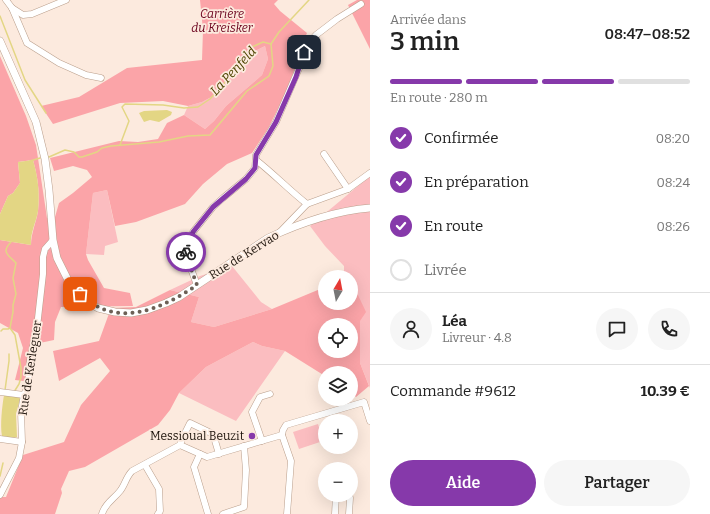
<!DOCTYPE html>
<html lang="fr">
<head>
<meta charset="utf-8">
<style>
  :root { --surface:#fff; --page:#f6f6f6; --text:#222; --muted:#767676; --line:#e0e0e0; --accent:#8639aa }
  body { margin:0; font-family:Bitter,serif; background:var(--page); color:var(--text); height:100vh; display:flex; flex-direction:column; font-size:15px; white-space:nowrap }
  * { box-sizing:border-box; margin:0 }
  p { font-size:13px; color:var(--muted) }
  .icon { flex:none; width:22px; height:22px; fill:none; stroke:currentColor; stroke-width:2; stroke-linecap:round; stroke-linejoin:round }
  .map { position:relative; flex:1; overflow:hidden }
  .drawer { display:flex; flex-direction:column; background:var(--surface); width:340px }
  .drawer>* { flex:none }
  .needle { width:26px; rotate:10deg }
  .buttons { position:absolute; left:318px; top:270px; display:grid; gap:8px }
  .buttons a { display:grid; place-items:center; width:40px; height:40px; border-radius:50%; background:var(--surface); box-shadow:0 4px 16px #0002; font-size:20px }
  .pin { position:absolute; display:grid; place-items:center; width:34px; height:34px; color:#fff; margin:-17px; border-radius:8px; box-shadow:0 2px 6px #0006 }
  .courier { position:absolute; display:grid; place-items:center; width:40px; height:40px; margin:-20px; border:3px solid #8639aa; border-radius:50%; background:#fff; color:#222; box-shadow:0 1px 5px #0007 }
  .overview em { font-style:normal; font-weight:600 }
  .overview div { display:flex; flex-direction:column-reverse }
  .overview { display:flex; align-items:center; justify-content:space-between; height:68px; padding:0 20px }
  h1 { font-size:26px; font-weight:600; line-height:30px }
  .bar { display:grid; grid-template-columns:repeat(4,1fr); gap:6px 4px; align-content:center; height:48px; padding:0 20px }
  .bar i { height:5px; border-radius:3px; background:var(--line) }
  .bar .on { background:var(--accent) }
  .bar p { grid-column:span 4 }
  .line { display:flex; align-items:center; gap:10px; padding:0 20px; border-top:1px solid var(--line) }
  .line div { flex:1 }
  .round { display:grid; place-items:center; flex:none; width:42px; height:42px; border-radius:21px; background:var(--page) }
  ol { padding:0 20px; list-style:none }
  li { display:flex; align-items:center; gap:12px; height:44px }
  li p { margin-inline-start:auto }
  li .icon { padding:4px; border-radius:50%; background:var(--accent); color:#fff; stroke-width:4 }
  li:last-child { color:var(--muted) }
  li i { width:22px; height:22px; border:2px solid var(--line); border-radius:50% }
  .button { display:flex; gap:8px; margin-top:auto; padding:8px 20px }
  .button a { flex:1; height:46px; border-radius:24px; background:var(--accent); color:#fff; font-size:16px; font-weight:600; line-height:46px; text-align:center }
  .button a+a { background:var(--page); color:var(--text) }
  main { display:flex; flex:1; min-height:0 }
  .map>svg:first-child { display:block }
</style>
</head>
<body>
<main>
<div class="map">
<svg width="370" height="514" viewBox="0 0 370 514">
  <rect width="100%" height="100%" fill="#fceade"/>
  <!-- green -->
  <g fill="#fbbdc0">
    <polygon points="265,46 268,59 262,75 226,106 214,121 205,129 184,115 188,106 202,102 219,93 226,86 251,53"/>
    <polygon points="370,176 370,388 360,363 360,321 357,293 351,287 351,277 344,277 344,266 325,246 310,226"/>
    <polygon points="107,190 118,242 105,246 104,255 86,254 93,193"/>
    <polygon points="232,266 261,302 272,309 214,327 191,322 199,297 170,290 200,276"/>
    <polygon points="253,342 262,346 285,351 236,421 179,393 206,367"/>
    <polygon points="318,424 323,441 299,449 293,432"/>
  </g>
  <!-- forest -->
  <g fill="#fba4a8" fill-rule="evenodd">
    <path d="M200 0H278L274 4 280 11 307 33 299 51 295 68 286 92 269 127 252 153 227 164 203 184 185 204 136 222 115 226 107 190 93 193 86 254 88 260 104 288 130 293 133 306 61 307 55 322 54 340 35 344 32 382 15 380 23 348 18 333 0 323V240L31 245C31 233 36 223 38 211 40 194 38 177 33 160L18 162 20 183 13 193 8 196 0 214V56L26 116 36 145 47 218 55 217 59 203 73 193 92 177 87 170 73 166 54 171 50 158 119 141 138 142 158 139 167 123 184 115 205 129 214 121 226 106 262 75 268 59 265 46 251 53 226 86 219 93 202 102 188 106 163 101 120 103 53 124 41 106 79 97 127 68 202 60 203 30Z"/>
    <polygon points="357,0 370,0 370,49 348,5"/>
    <path d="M325 287V303H351V287L357 293 366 312 360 321V363L369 386 356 397 351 393V373H325V376L285 351 262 346 253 342 206 367 179 393 170 410 158 425 85 467 69 471 61 489 62 493 55 514H0V497H6L23 455 64 442 81 405 110 371 100 358 59 381 53 351 99 341 111 308 136 307 170 290 199 297 191 322 214 327 272 309ZM325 325H351V351H325Z"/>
  </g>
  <!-- water -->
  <g fill="#e3d684">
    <polygon points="167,110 172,112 171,115 159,122 150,120 144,122 139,113 144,111"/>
    <path d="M33 160C38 177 40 194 38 211 36 223 30 233 31 245L0 240V214L8 196 13 193 20 183 18 162Z"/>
    <path d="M4 395 19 397 20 399 16 414 17 437 13 438 2 436C0 425 2 407 4 395Z"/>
  </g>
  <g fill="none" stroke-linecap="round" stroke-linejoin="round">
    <!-- stream -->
    <g stroke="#e3d684" stroke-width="1.5">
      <polyline points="0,16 25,80 46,113"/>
      <polyline points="120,145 129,121 122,107 125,104 163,105 184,108 198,107 210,99 222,86 247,56 252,47 263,42 271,44"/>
      <polyline points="49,157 65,150 74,152 79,157 82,157 97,152 102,148 111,146 159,142 188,136 210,135 247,91 269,76 273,66 271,44 279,32 309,0"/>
      <polyline points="30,161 40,158"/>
      <path d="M11 242C0 253 10 256 16 263L13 278 16 294 13 305V312L10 328 15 335 21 368V377L19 384 14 392"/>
      <polyline points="1,331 3,329 8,329 10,328"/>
      <polyline points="5,390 9,361 9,354"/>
      <polyline points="0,476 3,463"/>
    </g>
    <defs>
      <g id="minor">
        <polyline points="6,0 12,8 27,43 59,63 86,75 101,78"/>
        <polyline points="12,8 23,15 32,14 66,0"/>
        <polyline points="324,154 348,189"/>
        <path d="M256 160C274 174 289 190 307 204L280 232"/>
        <polyline points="307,204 348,189 370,173"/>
        <polyline points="197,285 187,258 186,249 193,232 213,207 223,198 246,179 255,168 256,155 276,122 300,66 305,52 309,43 316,35 337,19 361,4"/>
        <polyline points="0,392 24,395"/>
        <polyline points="282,435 283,430 286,425 364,402 370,421"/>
        <polyline points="0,439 22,442"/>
        <polyline points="262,441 252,412 260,397 270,394"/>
        <polyline points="180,445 182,439 190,423 213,434 219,454"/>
        <polyline points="200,454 194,467 208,514"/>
        <polyline points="145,465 159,489 160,511 158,514"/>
        <polyline points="0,495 19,458 22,442 21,411 24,395 28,385 30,360 37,327 43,274 43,257 45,249 53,240"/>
        <path d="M102 514C105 503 114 499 120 491 125 485 126 477 132 471L180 445 207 457 282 435 291 461 287 514"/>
        <polyline points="223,514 244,507 246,470 244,446"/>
        <polyline points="335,514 336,495"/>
        <polyline points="349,514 350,498"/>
      </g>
      <path id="major" d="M0 41 36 122 45 159 49 190 53 240 57 258 68 280 89 303 98 308 115 312 131 313 147 310 166 303 179 297 268 238C300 223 334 211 370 208"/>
    </defs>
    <!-- minor casing -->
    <use href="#minor" stroke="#ba9f8c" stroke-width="7"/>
    <!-- major casing -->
    <use href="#major" stroke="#ba9f8c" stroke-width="8"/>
    <!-- minor -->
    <use href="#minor" stroke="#fff" stroke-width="6"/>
    <!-- major -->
    <use href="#major" stroke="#fff" stroke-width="7"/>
  </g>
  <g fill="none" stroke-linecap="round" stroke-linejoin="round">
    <!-- done -->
    <path stroke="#6c6056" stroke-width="4" stroke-dasharray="0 7.2" d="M80 294C117 329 160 310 197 285L187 258 186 252"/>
    <!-- route -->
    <polyline stroke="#8639aa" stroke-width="5" points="186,252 186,249 193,232 213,207 246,179 255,168 256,155 276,122 296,77 304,52"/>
  </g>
  <!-- markers -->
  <circle fill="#8639aa" stroke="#fceade" stroke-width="1.5" cx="252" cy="436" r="4"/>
  <g text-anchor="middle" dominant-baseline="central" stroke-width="3.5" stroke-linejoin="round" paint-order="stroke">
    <!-- park labels -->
    <g font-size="12" font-style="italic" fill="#6a001c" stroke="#fceade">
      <text x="222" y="14">Carrière<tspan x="222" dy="14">du Kreisker</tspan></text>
    </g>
    <!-- street labels -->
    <g font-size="12" fill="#1f150d" stroke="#fceade">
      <text transform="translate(244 255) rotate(-32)">Rue de Kervao</text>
      <text transform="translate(30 368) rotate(-81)">Rue de Kerleguer</text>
    </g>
    <!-- poi labels -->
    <g font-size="12" fill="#1f150d" stroke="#fceade" text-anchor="end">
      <text x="244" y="436">Messioual Beuzit</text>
    </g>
    <!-- water labels -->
    <g font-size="13" font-style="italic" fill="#4d4400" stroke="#fceade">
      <text transform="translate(233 71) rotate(-47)">La Penfeld</text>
    </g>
  </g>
</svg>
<div class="buttons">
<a><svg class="needle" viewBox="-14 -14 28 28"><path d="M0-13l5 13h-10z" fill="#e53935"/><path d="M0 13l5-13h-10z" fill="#767676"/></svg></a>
<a><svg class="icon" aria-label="locate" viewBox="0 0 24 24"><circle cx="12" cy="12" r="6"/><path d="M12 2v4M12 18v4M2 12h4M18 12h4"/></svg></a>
<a><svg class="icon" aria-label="layers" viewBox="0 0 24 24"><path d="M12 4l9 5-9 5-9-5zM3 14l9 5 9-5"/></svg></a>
<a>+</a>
<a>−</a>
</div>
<div class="pin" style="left:80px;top:294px;background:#ea580c"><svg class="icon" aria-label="bag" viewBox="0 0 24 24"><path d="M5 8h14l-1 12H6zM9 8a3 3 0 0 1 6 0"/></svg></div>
<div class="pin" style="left:304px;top:52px;background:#1f2937"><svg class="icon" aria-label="home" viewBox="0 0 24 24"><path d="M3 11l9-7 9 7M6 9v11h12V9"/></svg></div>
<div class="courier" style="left:186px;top:252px"><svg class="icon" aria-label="bike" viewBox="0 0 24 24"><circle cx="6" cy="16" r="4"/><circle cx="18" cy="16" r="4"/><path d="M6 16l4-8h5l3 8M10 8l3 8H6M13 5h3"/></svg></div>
</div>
<section class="drawer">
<div class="overview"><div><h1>3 min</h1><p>Arrivée dans</p></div><em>08:47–08:52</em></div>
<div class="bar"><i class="on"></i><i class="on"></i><i class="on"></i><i></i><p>En route · 280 m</p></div>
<ol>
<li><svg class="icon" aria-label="check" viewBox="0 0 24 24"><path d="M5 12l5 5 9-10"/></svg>Confirmée<p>08:20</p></li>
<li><svg class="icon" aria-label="check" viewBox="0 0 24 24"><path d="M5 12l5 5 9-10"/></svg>En préparation<p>08:24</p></li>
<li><svg class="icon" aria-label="check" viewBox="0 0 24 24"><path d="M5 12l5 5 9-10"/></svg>En route<p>08:26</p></li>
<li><i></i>Livrée</li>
</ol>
<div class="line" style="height:72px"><a class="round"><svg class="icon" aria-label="person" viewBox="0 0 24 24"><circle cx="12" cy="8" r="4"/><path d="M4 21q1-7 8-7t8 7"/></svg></a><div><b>Léa</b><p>Livreur · 4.8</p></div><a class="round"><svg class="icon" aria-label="chat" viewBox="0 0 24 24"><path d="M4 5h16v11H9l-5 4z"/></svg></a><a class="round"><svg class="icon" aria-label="phone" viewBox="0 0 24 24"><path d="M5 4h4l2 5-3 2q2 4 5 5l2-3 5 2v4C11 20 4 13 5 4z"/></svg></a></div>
<div class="line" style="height:52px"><div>Commande #9612</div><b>10.39 €</b></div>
<div class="button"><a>Aide</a><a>Partager</a></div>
</section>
</main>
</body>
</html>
